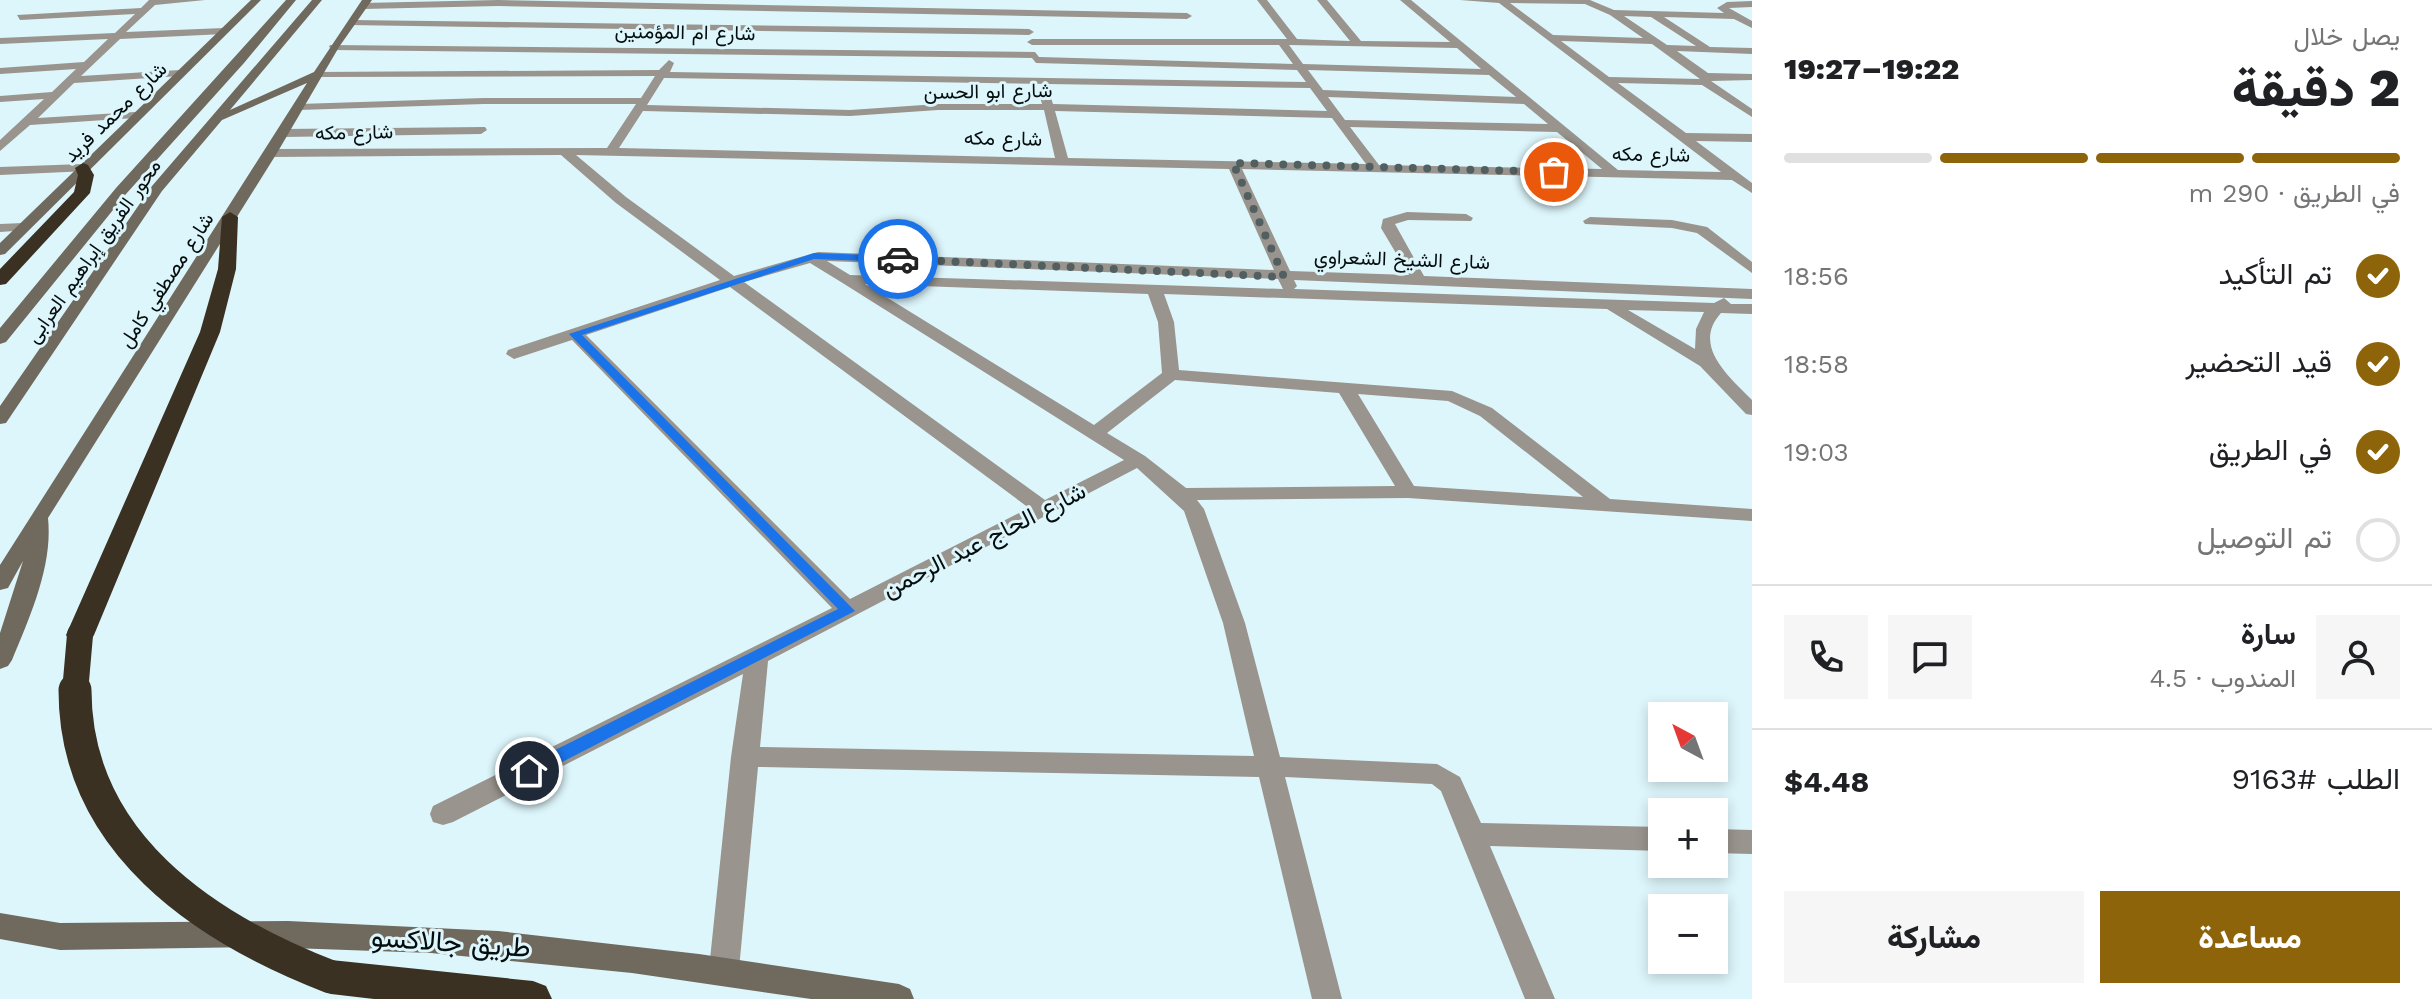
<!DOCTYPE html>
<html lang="ar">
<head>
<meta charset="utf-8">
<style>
  :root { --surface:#fff; --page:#f6f6f6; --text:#202124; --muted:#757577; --line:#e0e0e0; --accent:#8e640a }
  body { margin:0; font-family:"Work Sans",Vazirmatn,sans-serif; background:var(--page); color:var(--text); direction:rtl; height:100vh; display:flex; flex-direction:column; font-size:30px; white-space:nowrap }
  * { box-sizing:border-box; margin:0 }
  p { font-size:26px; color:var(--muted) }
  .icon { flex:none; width:44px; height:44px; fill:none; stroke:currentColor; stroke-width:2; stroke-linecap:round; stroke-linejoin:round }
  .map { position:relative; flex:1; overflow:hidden; direction:ltr }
  .drawer { display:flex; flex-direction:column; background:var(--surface); width:680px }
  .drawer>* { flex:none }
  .needle { width:52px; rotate:319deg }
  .fabs { position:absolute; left:1648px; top:702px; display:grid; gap:16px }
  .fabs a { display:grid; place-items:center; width:80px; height:80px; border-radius:0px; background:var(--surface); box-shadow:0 4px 12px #0003; font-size:40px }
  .pin { position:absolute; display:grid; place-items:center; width:68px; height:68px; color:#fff; margin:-34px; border:4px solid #fff; border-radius:50%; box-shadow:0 2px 8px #0007 }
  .courier { position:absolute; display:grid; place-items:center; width:80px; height:80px; margin:-40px; border:6px solid #1a73e8; border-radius:50%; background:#fff; color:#222; box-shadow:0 2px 10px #0007 }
  .summary em { font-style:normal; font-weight:800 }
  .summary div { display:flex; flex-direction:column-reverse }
  .summary { display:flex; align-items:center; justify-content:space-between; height:136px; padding:0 32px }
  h1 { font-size:52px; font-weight:800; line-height:60px }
  .bar { display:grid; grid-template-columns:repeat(4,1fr); gap:12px 8px; align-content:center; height:96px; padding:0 32px }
  .bar i { height:10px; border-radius:6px; background:var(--line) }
  .bar .active { background:var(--accent) }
  .bar p { grid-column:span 4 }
  .line { display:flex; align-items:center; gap:20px; padding:0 32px; border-top:2px solid var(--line) }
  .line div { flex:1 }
  .round { display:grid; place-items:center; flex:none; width:84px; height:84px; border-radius:0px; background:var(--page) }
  ol { padding:0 32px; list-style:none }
  li { display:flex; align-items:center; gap:24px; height:88px }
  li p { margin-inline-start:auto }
  li .icon { padding:8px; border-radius:50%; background:var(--accent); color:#fff; stroke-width:4 }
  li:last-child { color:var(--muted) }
  li i { width:44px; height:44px; border:4px solid var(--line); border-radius:50% }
  .primary-button { display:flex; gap:16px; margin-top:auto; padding:16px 32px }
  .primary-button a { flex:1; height:92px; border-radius:0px; background:var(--accent); color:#fff; font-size:32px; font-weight:800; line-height:92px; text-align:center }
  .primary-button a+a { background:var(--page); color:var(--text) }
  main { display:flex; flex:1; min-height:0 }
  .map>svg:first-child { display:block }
</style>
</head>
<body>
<main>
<section class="drawer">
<div class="summary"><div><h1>2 دقيقة</h1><p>يصل خلال</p></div><em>19:22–19:27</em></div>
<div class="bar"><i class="active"></i><i class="active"></i><i class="active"></i><i></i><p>في الطريق · 290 m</p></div>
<ol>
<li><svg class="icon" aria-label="check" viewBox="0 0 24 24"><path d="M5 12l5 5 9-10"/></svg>تم التأكيد<p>18:56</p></li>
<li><svg class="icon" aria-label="check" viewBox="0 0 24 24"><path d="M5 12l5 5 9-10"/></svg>قيد التحضير<p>18:58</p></li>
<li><svg class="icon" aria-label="check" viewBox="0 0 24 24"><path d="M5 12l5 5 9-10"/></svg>في الطريق<p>19:03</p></li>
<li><i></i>تم التوصيل</li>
</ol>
<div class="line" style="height:144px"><a class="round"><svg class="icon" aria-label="person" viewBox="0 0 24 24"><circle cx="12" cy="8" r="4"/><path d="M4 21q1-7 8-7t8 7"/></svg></a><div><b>سارة</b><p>المندوب · 4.5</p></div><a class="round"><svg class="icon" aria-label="chat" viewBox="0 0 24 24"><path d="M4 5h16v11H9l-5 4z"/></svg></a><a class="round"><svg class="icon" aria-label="phone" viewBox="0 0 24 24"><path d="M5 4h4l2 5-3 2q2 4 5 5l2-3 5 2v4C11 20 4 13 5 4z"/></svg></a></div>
<div class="line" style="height:104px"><div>الطلب #9163</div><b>$4.48</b></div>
<div class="primary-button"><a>مساعدة</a><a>مشاركة</a></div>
</section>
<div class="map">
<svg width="1752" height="999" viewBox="0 0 1752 999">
  <rect width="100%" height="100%" fill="#ddf6fb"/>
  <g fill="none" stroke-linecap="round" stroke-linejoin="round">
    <!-- street -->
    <g fill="#99948d" fill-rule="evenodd">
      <polygon points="149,0 205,0 155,5 126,32 224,28 229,31 224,34 120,39 81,76 180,70 185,73 180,76 74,83 38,118 135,112 141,115 135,118 30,125 0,151 0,140 44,99 0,102 0,96 52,92 76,69 0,74 0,68 84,62 108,39 0,44 0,38 115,33 135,14 20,20 17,15 141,8"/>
      <polygon points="498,0 1187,13 1192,16 1187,19 498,6 363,9 358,6 363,3"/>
      <path d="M1257 0H1267L1297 39 1350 41 1317 0H1327L1361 41 1450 42 1400 0H1411L1618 170 1721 172 1499 3 1460 0H1590L1614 10 1724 13 1717 8 1727 2 1752 1V7L1729 8 1752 21V28L1734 19 1664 17 1710 47 1752 48V54L1677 51 1708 73 1752 74V80L1711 81 1752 109V117L1702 85 1618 83 1686 133 1752 134V142L1696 141 1752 183V193L1732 180 1242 169 1290 271 1409 275 1381 228 1383 219 1407 212 1466 214 1473 218 1471 221 1408 220 1395 224 1424 276 1752 289V299L1294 280 1297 286 1294 289 1714 303 1724 298 1731 304H1752V314L1721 313C1691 346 1730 377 1752 400V415L1746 414 1700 366 1607 309 1164 294 1174 322 1179 370 1452 391 1492 408 1610 499 1752 509V521L1408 498 1197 500 1204 509 1245 623 1280 757 1437 764 1460 777 1481 823 1662 827V851L1490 846 1555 999H1525L1441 791 1432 784 1285 777 1342 999H1312L1259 777 758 767 739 969 735 979 724 983 713 979 709 969 731 757 743 674 453 822 443 825 433 822 430 814 433 806 832 608 572 340 514 359 506 354 508 350 720 280 616 203 561 155 271 157 265 153 271 149 607 148 636 104H484L299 110 293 107 299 104 484 98H641L655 76 319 77 315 76V72L659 70 669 60 674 63 670 72 1306 82 1297 70 1036 63 1032 58 334 50 329 47 330 45 1035 52 1039 57 1293 64 1279 45H1032L1027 42 1032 39H1287ZM1510 3 1585 4 1610 15 1643 38 1553 35ZM1624 16 1651 17 1696 46 1667 45ZM1561 41 1652 44 1700 79 1609 77ZM1289 45 1457 48 1481 69 1303 64ZM1308 70 1489 75 1516 97 1323 90ZM664 78 1310 88 1327 111 1053 104 1050 95 1046 94 1040 97 1042 104H938L850 110 647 105ZM1328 97 1524 104 1548 124 1345 120ZM938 110H1044L1055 158 619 148 643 111 850 116ZM1055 111 1332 118 1366 164 1068 158ZM1350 127 1557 132 1602 169 1379 165ZM576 155 1229 169 1274 270 818 252 734 276 626 197ZM827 261 1278 279 1283 289 850 275ZM810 263 841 282 1124 460 1045 500 744 282ZM865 284 1148 294 1158 322 1162 373 1094 425ZM730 287 1029 508 850 599 586 335ZM1628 310 1704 312 1696 329 1695 349ZM1175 380 1339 393 1395 486 1186 488 1145 456 1107 433ZM1358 394 1448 401 1480 416 1583 497 1414 486ZM1137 468 1184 511 1223 623 1254 756 760 747 768 661Z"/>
      <polygon points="351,20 1029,29 1034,32 1029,35 348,25"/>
      <polygon points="485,127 487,130 481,134 283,137 277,133 283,129"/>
      <polygon points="83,164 89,168 88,171 0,175 0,167"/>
      <polygon points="1590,217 1672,220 1707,227 1752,262 1752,273 1697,233 1672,228 1585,224 1583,221"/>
      <polygon points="23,223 28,224 28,230 0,232 0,224"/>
      <polygon points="1714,829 1752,830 1752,854 1714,853"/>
    </g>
    <!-- secondary -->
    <g fill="#70695e" fill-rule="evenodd">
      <polygon points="251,0 261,0 5,254 0,255 0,243"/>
      <polygon points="286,0 296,0 244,63 126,194 6,342 0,344 0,328 116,188"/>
      <path d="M312 0H322L230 110 314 72 362 0H372L339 47 277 153 48 518C53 566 30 616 12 660L8 666 0 669V633L23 561 8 588 0 590V565L307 83 222 120 162 191 6 423 0 424V406L152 186Z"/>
      <polygon points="0,913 60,923 288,921 498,931 699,954 899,984 910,989 914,999 811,999 632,973 431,953 263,947 60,950 0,939"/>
    </g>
    <!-- highway -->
    <g fill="#3a3123" fill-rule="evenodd">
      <polygon points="83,163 88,165 94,175 90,193 6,284 0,285 0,269 74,192 78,175 75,168"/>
      <polygon points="230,212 238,217 236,269 220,332 94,635 90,642 80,645 70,642 66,635 200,332 218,269 222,217"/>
      <polygon points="331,960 533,981 546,986 552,999 374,999 331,994 318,989 313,977 318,965"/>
    </g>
    <!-- highway-bridge-far1 -->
    <polyline stroke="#3a3123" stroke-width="26" points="75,692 80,635"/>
    <!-- highway-bridge -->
    <path stroke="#3a3123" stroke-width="33" d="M75 690C75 842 204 928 331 977"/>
  </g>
  <!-- route -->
  <polygon fill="#1a73e8" points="814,253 898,256 903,259 898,262 814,259 582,335 855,611 535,776 523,776 520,771 523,766 838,609 569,334"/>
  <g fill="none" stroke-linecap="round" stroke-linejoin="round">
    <!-- done -->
    <polyline stroke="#515f61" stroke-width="8" stroke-dasharray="0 14.4" points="898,259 1284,277 1233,163 1554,172"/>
  </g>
  <g text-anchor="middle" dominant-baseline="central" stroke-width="6" stroke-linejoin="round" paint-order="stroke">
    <!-- far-street labels -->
    <g font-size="20" fill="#050d0e" stroke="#ddf6fb">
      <text transform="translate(685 32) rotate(1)">شارع ام المؤمنين</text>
      <text transform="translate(988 91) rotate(-1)">شارع ابو الحسن</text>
      <text transform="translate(115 112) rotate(-44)">شارع محمد فريد</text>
      <text transform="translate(354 132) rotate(-1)">شارع مكه</text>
      <text transform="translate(1003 138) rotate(1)">شارع مكه</text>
      <text transform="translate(1651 154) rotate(1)">شارع مكه</text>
      <text transform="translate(93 251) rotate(-55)">محور الفريق إبراهيم العرابى</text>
      <text transform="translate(1402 259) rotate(2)">شارع الشيخ الشعراوي</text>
      <text transform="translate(166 280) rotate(-57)">شارع مصطفي كامل</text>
    </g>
    <!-- street labels -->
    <g font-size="24" fill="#050d0e" stroke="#ddf6fb">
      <text transform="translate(984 540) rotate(-27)">شارع الحاج عبد الرحمن</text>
    </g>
    <!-- near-street labels -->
    <g font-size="28" fill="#050d0e" stroke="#ddf6fb">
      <text transform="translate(451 942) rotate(4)">طريق جالاكسو</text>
    </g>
  </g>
</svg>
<div class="fabs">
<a><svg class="needle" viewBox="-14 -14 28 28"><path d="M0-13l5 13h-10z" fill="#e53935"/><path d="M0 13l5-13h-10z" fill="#757577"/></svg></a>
<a>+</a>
<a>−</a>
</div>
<div class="pin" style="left:1554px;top:172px;background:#ea580c"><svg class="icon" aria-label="bag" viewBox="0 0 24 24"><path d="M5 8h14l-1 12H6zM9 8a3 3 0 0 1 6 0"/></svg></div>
<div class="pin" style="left:529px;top:771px;background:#1f2937"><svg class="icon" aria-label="home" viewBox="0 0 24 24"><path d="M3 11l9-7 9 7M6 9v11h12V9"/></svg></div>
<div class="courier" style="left:898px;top:259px"><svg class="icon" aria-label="car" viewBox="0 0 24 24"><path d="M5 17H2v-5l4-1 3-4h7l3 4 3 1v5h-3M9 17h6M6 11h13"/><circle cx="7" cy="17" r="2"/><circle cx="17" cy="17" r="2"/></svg></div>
</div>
</main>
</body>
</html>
